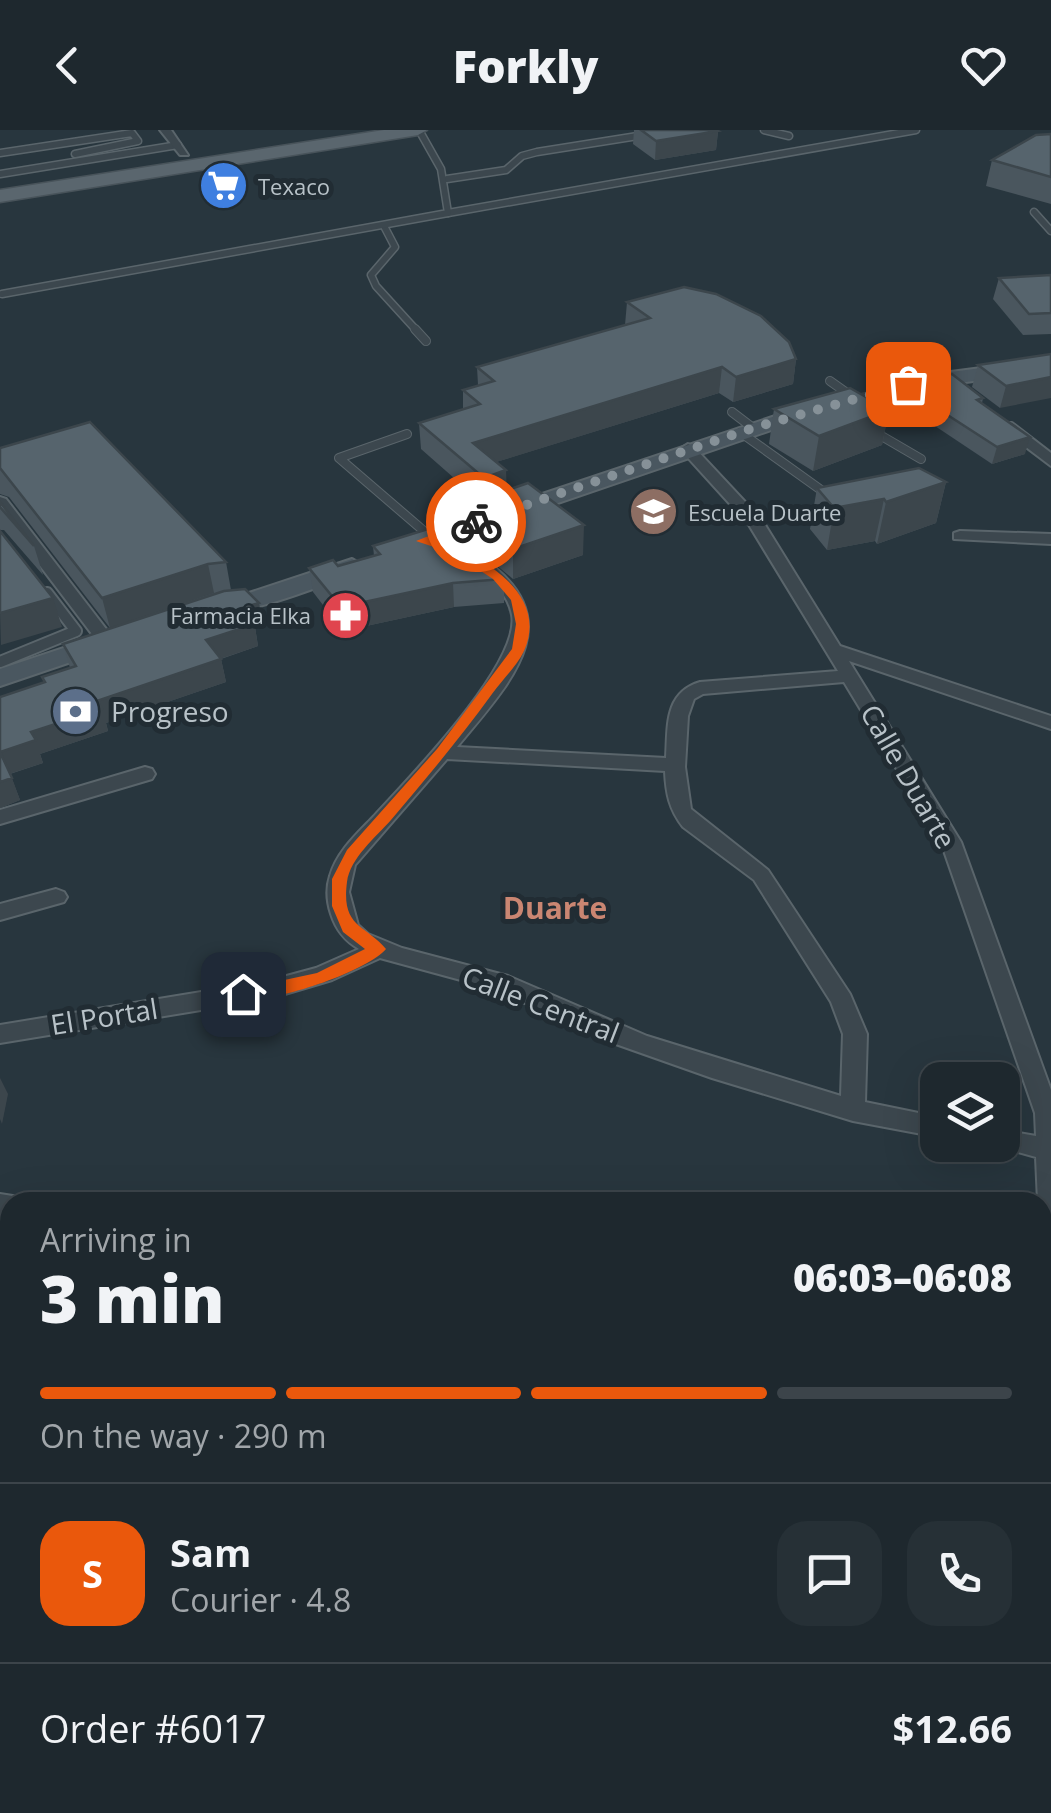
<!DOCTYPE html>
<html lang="en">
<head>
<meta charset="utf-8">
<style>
  :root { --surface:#1e282e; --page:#263036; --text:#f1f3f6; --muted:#a1a6aa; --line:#3c444a; --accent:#ea580c }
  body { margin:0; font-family:"Open Sans",sans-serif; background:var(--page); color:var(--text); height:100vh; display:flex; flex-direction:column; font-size:38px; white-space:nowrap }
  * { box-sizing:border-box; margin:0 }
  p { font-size:32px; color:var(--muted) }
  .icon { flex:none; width:55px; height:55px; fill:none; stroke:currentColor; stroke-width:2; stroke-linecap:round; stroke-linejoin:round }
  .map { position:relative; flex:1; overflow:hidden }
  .sheet { position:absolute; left:0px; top:1062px; width:1052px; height:622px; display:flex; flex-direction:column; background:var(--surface); border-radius:30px 30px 0 0; box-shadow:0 10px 40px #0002,0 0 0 2px var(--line) }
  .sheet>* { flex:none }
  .tools { position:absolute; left:920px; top:932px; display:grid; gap:20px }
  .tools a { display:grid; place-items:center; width:100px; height:100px; border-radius:20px; background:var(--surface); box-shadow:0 10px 40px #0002,0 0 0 2px var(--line); font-size:50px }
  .pin { position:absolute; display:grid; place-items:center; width:85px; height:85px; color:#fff; margin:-42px; border-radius:20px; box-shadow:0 5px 15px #0006 }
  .courier { position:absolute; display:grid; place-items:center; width:100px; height:100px; margin:-50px; border:8px solid #ea580c; border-radius:50%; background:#fff; color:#222; box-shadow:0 2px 12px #0007 }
  .summary em { font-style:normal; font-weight:800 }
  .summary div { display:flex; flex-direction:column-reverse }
  .summary { display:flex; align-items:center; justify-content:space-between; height:170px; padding:0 40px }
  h1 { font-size:65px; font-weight:800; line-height:75px }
  .bar { display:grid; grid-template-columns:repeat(4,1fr); gap:15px 10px; align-content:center; height:120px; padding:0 40px }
  .bar i { height:12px; border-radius:8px; background:var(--line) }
  .bar .selected { background:var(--accent) }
  .bar p { grid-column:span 4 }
  .line { display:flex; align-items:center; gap:25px; padding:0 40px; border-top:2px solid var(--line) }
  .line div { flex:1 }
  .round { display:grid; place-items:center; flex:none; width:105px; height:105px; border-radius:30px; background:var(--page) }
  header { display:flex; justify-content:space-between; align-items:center; height:130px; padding:0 40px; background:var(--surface); font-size:45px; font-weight:800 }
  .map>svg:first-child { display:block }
</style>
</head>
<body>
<header><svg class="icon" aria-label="back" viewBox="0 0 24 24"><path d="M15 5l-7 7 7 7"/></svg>Forkly<svg class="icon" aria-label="heart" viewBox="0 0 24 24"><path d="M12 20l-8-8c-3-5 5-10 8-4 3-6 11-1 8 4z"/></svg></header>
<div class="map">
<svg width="1051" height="1683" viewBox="0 0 1051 1683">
  <rect width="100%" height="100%" fill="#28363e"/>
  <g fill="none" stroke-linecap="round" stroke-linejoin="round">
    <defs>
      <g id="lane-far3">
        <polyline points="764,0 789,6"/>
        <polyline points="0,23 132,3 138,11 75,24"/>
        <polyline points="0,44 178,15"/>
        <polyline points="447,49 506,40 522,26 537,22 644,5"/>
        <polyline points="1034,82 1051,101"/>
        <polyline points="448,83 916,0"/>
        <polyline points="384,96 395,117 371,145 376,156 417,201"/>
        <polyline points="2,164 448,83 441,39 419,0"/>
      </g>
      <g id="lane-far2">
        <polyline points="415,199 426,211"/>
        <polyline points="830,251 854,268"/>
        <polyline points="732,282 753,298"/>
        <polyline points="873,301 921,329"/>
        <polyline points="740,302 828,365"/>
        <polyline points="407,304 339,328 432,408"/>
      </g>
      <polyline id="lane-far1" points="0,532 76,501 47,463"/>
      <polyline id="lane" points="0,1492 10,1493"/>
      <g id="street">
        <polygon points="160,0 171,0 188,25 180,25"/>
        <polygon points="1002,293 1012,293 1051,323 1051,336 1002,299"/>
        <path d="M688 314 693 316 762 390 840 516 1051 586V599L849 531 961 712 1051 960V1086L1042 1083V1072H1038L1036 1027 992 1015H1002V1000L1036 1006 1035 983 941 712 844 552 703 564 694 569 688 586 685 637 691 679 768 740 850 864 867 904 865 972 938 987V1007L853 991 712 948 613 913 494 859 380 828 332 850 268 869 0 913V895L268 851 316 838 359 819C345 811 336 800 331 784 327 772 326 758 330 746 337 721 358 703 375 685 409 648 521 533 512 485 508 463 491 450 474 439V431H486C573 492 506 557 457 617L666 628C668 596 664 563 700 552L838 541 749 395 680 319ZM447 629 665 641C666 663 669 679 683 697L754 750 831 872 843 904 841 966 647 906 508 846 402 818 368 804 358 795 349 762 355 735Z"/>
        <polygon points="0,367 6,369 113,508 113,516 101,516 0,383"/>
        <polygon points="960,401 1051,404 1051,414 954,409 954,403"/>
        <polygon points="145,637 152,639 155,644 152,649 0,694 0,680"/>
        <polygon points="56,759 64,762 67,767 64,772 0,790 0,774"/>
        <polygon points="0,1064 19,1067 22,1072 10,1072 10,1086 0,1086"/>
        <polygon points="1042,1125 1051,1126 1051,1150 1042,1149"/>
        <polygon points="1051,1189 1051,1232 1042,1235 1042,1193"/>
        <polygon points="0,1283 10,1284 10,1312 0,1311"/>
        <polygon points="1042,1323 1051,1324 1051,1354 1042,1352"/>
        <polygon points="1042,1376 1051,1380 1051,1423 1042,1420"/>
        <polygon points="1042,1558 1051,1561 1051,1594 1042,1591"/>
        <rect x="813" y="1675" width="34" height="8"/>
      </g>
      <g id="secondary">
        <polygon points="1051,229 1051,241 912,259 902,253 912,247"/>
        <polygon points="811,274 822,280 818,284 406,425 398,427 386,420 390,415"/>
        <path d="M352 429 364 436 361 441C332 451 221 499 200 476L204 471 246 464Z"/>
        <polygon points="109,503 118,506 122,511 118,516 0,556 0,539"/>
      </g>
      <polygon id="primary" points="384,0 427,0 418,5 0,72 0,60"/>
    </defs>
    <!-- lane-far3 casing -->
    <use href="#lane-far3" stroke="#5a656b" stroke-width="9"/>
    <!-- lane-far2 casing -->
    <use href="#lane-far2" stroke="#5a656b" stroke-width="10"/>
    <!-- lane-far1 casing -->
    <use href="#lane-far1" stroke="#5a656b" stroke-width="14"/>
    <!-- lane casing -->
    <use href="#lane" stroke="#5a656b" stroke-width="19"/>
    <!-- street casing -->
    <use href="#street" stroke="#5a656b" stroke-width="4"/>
    <!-- secondary casing -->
    <use href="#secondary" stroke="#5a656b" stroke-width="4"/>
    <!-- primary casing -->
    <use href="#primary" stroke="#48535a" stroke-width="3"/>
    <!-- lane-far3 -->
    <use href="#lane-far3" stroke="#3c474e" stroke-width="6"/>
    <!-- lane-far2 -->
    <use href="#lane-far2" stroke="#3c474e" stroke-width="8"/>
    <!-- lane-far1 -->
    <use href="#lane-far1" stroke="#3c474e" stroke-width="10"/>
    <!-- lane -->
    <use href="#lane" stroke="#3c474e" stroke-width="15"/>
    <!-- street -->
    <use href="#street" fill="#3c474e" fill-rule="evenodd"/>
    <!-- secondary -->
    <use href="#secondary" fill="#4a5760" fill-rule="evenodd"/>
    <!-- primary -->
    <use href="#primary" fill="#5a666e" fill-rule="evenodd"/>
  </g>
  <!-- wall -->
  <g fill="#4a565e">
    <polygon points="634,0 716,0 718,1 716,20 655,30 633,14"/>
    <polygon points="1051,4 1051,74 986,56 992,30"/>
    <polygon points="1051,145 1051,204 1023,205 993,169 999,148"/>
    <polygon points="627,172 796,229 793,254 733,272 719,263 496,332 507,361 583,425 513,449 490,430 476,422 504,449 504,473 454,477 343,501 313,462 309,438 338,436 374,426 373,416 464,415 454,409 453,379 479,370 421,319 419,293 463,279 463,260 478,255 477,237 625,195"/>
    <polygon points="1051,224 1000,278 972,257 978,235"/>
    <polygon points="861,264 983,268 982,273 1025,324 992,334 917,284 886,295 882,315 813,341 769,314 774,279"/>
    <polygon points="0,318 226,432 231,460 263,495 255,497 258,516 221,529 226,552 106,593 108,601 40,624 43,633 10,644 20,670 0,678 0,567 44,553 42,547 70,538 63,514 110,498 9,367 0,364"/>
    <polygon points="946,352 936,393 877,414 875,411 827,420 810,399 817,358"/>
    <polygon points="0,372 34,416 43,445 4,400 0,400"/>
    <polygon points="0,1497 6,1504 8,1547 10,1546 10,1671 0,1672"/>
  </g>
  <!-- shaded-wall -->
  <g fill="#3c464c">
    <polygon points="718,1 716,20 655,30 656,11"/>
    <polygon points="796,229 793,254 733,272 736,247"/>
    <polygon points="722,237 719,263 474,339 473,313"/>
    <polygon points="1051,247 1051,268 1000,278 1006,256"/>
    <polygon points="921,268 917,284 886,295 882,315 813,341 819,306"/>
    <polygon points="1030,307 1025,324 992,334 997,317"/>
    <polygon points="506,340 507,367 484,375 484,348"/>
    <polygon points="946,352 936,393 877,414 886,372"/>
    <polygon points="884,369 875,411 827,420 834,378"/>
    <polygon points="584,395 583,425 513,449 513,419"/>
    <polygon points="208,434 214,463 110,498 102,468"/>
    <polygon points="453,453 454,477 343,501 341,477"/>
    <polygon points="53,468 62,497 1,515 0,483"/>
    <polygon points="259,473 263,495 255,497 258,516 211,532 206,510 242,478"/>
    <polygon points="221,529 226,552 106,593 108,601 40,624 43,633 9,644 0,622 31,602 97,571"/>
    <polygon points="12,648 20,670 0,678 0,652"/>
    <polygon points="0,948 8,964 2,994 0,989"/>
    <polygon points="10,1122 10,1229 2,1266 0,1264 0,1149"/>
    <polygon points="0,1371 3,1374 6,1481 0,1483"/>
    <polygon points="0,1497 6,1504 8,1568 0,1560"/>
  </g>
  <!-- building -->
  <g fill="#56646d" stroke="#3c464c" stroke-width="2.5">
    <polygon points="641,0 716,0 718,1 656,11"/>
    <polygon points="1051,4 1051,47 992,30 1036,5"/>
    <polygon points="1051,145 1051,183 1029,184 999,148"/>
    <polygon points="684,157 716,164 761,186 789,212 796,229 736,247 722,237 473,313 506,340 484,348 419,293 480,274 463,260 494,251 477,237 650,188 627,172"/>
    <polygon points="1051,224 1051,247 1006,256 978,235"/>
    <polygon points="952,244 983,268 977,270 1030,307 997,317 921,268 888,279 861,264"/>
    <polygon points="850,258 889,280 819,306 774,279"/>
    <polygon points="90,292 226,432 208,434 102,468 0,338 0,318"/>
    <polygon points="919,338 946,352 886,372 884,369 834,378 817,358"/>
    <polygon points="528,353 584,395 513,419 489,400 453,379"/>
    <polygon points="0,372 34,416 0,377"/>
    <polygon points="428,399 469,417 486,428 504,449 453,453 341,477 309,438 333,430 338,436 380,424 373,416"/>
    <polygon points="0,401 53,468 0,483"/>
    <polygon points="245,459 259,473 242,478 255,494 206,510 221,529 97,571 102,579 31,602 36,610 0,622 12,648 0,652 0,567 45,552 42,547 76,536 63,514 224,461"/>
    <polygon points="0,1111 10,1112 10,1122 0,1149"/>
    <polygon points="0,1170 6,1171 0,1198"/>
    <polygon points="10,1546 10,1656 0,1657 0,1648 3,1642 0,1634 0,1576 4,1569 0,1561 0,1549"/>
  </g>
  <!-- route -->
  <path fill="#ea580c" d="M472 389 482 392 434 411C479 423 550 463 524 521 517 536 502 550 492 564 460 608 426 649 391 690 376 707 350 728 347 752 341 798 365 794 386 819 365 843 268 875 237 869V860L317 843 365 819 343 802 332 776V749L347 720 437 619 512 519 516 494 511 470 493 449 455 424 416 411Z"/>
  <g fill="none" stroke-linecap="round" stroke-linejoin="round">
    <!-- done -->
    <polyline stroke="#869198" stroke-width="10" stroke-dasharray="0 18" points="476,392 753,298 908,254"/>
  </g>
  <!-- icons -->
  <defs>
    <symbol id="supermarket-disc" viewBox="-11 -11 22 22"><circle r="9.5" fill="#3f7fe0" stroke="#212c33"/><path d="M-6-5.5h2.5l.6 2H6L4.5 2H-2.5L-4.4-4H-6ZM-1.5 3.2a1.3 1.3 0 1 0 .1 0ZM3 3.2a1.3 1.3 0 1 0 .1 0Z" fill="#fff"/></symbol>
    <symbol id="school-disc" viewBox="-11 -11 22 22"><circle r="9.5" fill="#8d6e63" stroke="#212c33"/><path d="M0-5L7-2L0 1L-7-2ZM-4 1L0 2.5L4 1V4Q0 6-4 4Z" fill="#fff"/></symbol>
    <symbol id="pharmacy-disc" viewBox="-11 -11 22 22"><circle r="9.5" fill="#e0444e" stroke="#212c33"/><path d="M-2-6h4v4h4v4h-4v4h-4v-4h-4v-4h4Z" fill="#fff"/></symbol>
    <symbol id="bank-disc" viewBox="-11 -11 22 22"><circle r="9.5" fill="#5c6f8a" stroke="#212c33"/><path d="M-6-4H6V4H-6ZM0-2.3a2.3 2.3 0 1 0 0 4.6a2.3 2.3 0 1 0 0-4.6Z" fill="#fff"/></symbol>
  </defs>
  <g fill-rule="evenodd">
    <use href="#supermarket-disc" x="196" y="28" width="55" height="55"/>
    <use href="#school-disc" x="626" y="354" width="55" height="55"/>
    <use href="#pharmacy-disc" x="318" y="458" width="55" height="55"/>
    <use href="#bank-disc" x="48" y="554" width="55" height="55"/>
  </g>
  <g text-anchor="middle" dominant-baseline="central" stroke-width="10" stroke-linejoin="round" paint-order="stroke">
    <!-- far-poi labels -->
    <g font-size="22" fill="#b8c2c8" stroke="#212c33" text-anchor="start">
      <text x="258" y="56">Texaco</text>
      <text x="688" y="382">Escuela Duarte</text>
      <text x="311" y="485" text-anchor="end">Farmacia Elka</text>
    </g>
    <!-- poi labels -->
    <g font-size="28" fill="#b8c2c8" stroke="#212c33" text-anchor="start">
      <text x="111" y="581">Progreso</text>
    </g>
    <!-- street labels -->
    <g font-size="28" fill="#b8c2c8" stroke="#212c33">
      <text transform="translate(909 646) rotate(60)">Calle Duarte</text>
      <text transform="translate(541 874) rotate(21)">Calle Central</text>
      <text transform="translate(104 886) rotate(-9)">El Portal</text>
    </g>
    <!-- neighbourhood labels -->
    <g font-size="30" font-weight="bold" fill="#ca8672" stroke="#212c33">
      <text x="555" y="777">Duarte</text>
    </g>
  </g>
</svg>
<div class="tools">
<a><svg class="icon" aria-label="layers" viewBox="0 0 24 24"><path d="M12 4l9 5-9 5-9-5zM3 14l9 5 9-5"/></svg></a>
</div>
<div class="pin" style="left:908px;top:254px;background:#ea580c"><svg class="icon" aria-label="bag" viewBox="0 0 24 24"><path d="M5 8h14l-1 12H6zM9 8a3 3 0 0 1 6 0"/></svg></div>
<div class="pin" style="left:243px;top:864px;background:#1f2937"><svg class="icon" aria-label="home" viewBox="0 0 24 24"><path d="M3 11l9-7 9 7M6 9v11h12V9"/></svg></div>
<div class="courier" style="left:476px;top:392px"><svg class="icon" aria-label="bike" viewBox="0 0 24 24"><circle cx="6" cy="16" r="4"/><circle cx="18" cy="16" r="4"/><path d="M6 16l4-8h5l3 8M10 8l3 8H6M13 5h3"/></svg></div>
<section class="sheet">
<div class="summary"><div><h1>3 min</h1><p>Arriving in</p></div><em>06:03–06:08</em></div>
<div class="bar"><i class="selected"></i><i class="selected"></i><i class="selected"></i><i></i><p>On the way · 290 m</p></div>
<div class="line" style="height:180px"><b class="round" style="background:var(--accent);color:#fff">S</b><div><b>Sam</b><p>Courier · 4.8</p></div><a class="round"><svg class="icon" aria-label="chat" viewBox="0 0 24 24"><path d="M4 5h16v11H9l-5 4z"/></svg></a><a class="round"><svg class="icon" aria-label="phone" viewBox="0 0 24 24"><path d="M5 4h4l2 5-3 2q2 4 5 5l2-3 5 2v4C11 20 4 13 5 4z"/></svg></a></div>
<div class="line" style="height:130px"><div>Order #6017</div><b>$12.66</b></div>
</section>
</div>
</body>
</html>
